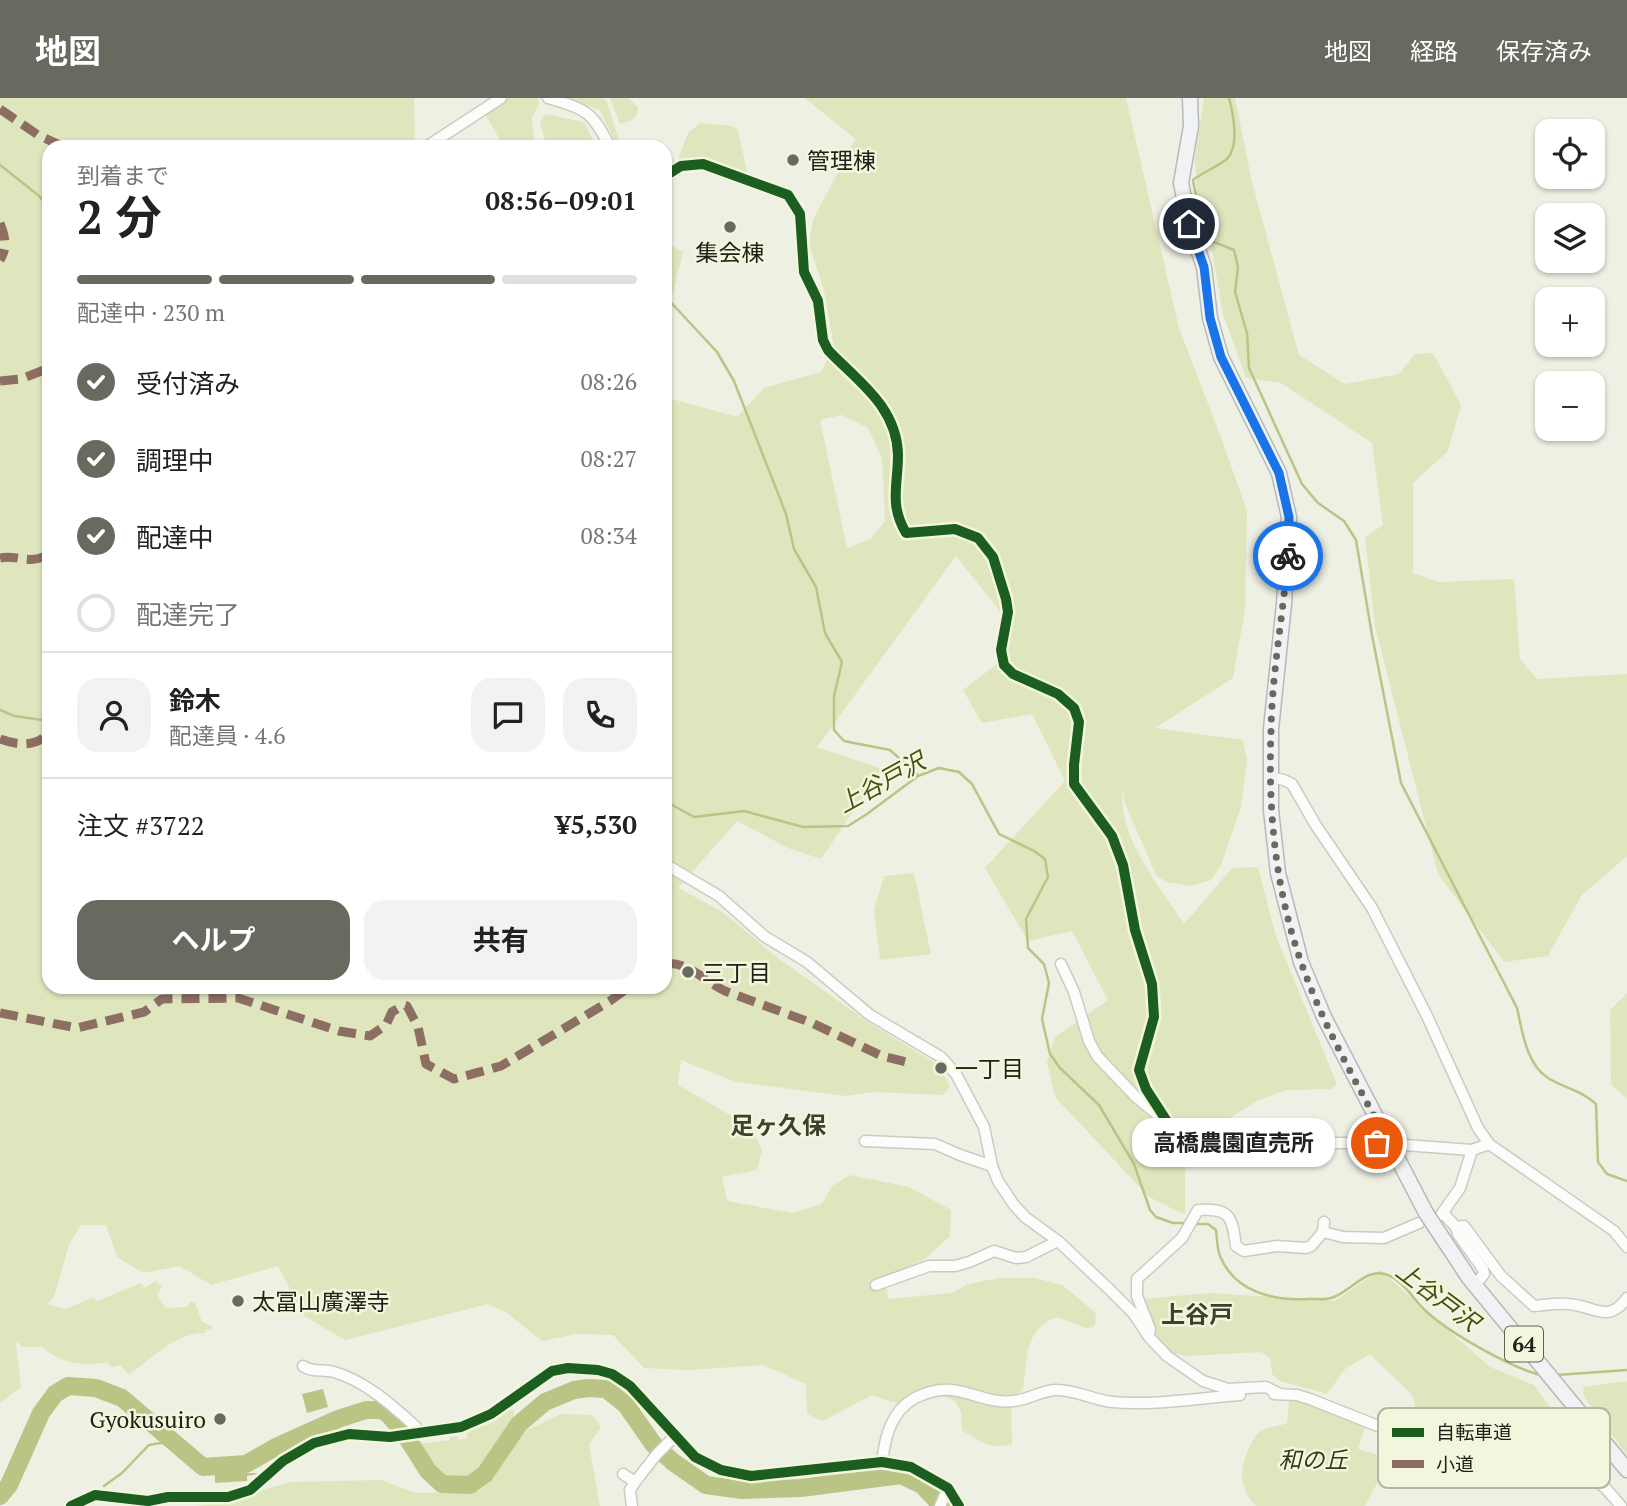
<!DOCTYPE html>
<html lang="ja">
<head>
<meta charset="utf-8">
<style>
  :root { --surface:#fff; --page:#f2f2f2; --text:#222; --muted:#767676; --line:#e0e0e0; --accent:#686a60 }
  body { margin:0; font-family:"PT Serif","Noto Sans JP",serif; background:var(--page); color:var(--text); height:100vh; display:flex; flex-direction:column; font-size:26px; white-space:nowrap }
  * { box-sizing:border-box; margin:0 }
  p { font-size:23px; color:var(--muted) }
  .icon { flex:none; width:38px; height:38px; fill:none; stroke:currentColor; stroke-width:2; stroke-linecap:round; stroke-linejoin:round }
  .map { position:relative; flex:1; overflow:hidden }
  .side { position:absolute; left:42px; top:42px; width:630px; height:854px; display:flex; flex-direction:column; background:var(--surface); border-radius:21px; box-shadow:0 2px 5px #0004 }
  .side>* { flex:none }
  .fabs { position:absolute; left:1535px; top:21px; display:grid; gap:14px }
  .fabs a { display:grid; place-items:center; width:70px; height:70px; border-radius:14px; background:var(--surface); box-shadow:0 2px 5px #0004; font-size:35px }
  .pin { position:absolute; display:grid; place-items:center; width:60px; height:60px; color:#fff; margin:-30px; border:4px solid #fff; border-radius:50%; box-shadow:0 2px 7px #0007 }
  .courier { position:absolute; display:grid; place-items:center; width:70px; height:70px; margin:-35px; border:5px solid #1a73e8; border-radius:50%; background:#fff; color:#222; box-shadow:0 2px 9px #0007 }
  .bubble { position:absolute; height:49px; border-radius:21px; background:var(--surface); box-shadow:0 2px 5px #0004; font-size:23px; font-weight:700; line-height:49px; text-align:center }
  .head em { font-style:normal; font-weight:700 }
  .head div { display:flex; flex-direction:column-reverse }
  .head { display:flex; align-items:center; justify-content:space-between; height:119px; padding:0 35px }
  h1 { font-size:46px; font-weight:700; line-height:52px }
  .bar { display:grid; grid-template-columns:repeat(4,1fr); gap:10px 7px; align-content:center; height:84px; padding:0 35px }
  .bar i { height:9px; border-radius:5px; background:var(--line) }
  .bar .active { background:var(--accent) }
  .bar p { grid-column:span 4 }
  .line { display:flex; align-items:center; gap:18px; padding:0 35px; border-top:2px solid var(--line) }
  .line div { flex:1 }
  .round { display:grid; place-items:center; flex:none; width:74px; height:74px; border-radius:21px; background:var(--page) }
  ol { padding:0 35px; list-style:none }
  li { display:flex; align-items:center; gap:21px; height:77px }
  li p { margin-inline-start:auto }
  li .icon { padding:7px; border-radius:50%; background:var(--accent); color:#fff; stroke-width:4 }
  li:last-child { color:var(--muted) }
  li i { width:38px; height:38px; border:4px solid var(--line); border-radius:50% }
  .primary-button { display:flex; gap:14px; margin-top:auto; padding:14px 35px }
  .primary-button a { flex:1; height:80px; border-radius:21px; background:var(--accent); color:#fff; font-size:28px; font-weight:700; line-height:80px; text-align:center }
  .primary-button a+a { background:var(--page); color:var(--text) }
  header { display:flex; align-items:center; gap:42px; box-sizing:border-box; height:98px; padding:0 35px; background:var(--accent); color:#fff }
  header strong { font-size:33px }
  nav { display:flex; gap:38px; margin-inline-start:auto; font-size:24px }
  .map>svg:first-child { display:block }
</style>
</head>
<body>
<header>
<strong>地図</strong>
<nav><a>地図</a><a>経路</a><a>保存済み</a></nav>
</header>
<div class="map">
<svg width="1627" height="1408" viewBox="0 0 1627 1408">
  <rect width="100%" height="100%" fill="#eef0e3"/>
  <!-- green -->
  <g fill="#dfe6be" fill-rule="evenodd">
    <path d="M0 0H414L415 49H49V889H665V299L737 319 764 290 821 274 834 249 824 192 809 146 813 122 855 41 805 0H1126L1179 230 1222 342 1247 413 1245 512 1233 580 1155 630 1243 642 1247 663 1241 709 1221 767 1211 782 1191 788 1166 784 1156 777 1124 703 1123 689C1115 735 1160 789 1184 826L1232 770 1258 769 1276 838 1337 986 1331 991 1287 992 1256 1003 1202 1039 1185 1072V1117L1149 1099 1055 999 1047 964 1055 939 1108 902 1072 833 1028 843 985 770 1065 683 1032 616 982 625 963 592 997 566 1006 550 999 512 956 458 817 649 882 671 821 761 788 750 737 723 678 790 721 813 779 861 874 928 937 966 950 988 943 997 873 994 846 998 736 984 681 962 678 987 751 1029 762 1052 757 1072 722 1079 727 1103 792 1115 822 1106 832 1088 850 1077 909 1089 951 1112 950 1138 925 1161 886 1180 888 1201 952 1195 968 1186 999 1180H1035L1062 1187 1096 1215 1095 1227 1088 1231 1057 1219C1023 1232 1028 1261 1023 1292L1011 1299 1012 1346C990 1352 980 1344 962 1332L961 1314 955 1303 939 1297C911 1309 901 1308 872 1297L823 1323 807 1316 806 1286 763 1267 690 1272 644 1270 613 1237 577 1236 542 1243 507 1215 488 1206 345 1242 304 1218 278 1168 211 1187 180 1168 143 1175 117 1159 106 1127H81L69 1147 54 1199 47 1206 66 1211 94 1199 97 1203 141 1185 144 1190 156 1183 162 1189 157 1197 166 1210 187 1209 190 1203 195 1204 202 1224 212 1228 211 1232 207 1231 205 1235C178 1234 150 1261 129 1277L120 1267 112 1269 107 1264C84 1269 59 1265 42 1249H23L16 1244 15 1237 21 1289 0 1305ZM842 317 868 330 882 360 885 423 870 441 847 450 820 322Z"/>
    <polygon points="506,0 537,0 539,6 532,19 535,49 504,49 484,14"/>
    <polygon points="567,0 603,0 607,4 621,49 617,49 600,12"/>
    <path d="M610 0H628L638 9C637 22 631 23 620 26Z"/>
    <polygon points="1204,0 1235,0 1252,84 1299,257 1345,286 1399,276 1415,256 1433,255 1461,307 1448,353 1413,385 1413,475 1438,484 1514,481 1520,561 1537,581 1627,576 1627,758 1581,798 1548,858 1504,864 1438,776 1375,528 1365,439 1383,427 1372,345 1281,285 1246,280 1223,216 1210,141 1197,98 1195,61"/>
    <polygon points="545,16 584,24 596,49 547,49 540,25"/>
    <polygon points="701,25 732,28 738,32 747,74 708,61 678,61 688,35"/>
    <polygon points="665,144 683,154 665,229"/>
    <polygon points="914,775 931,856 880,862 874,812 884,778"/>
    <polygon points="1627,895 1627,1001 1611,986 1610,912"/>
    <polygon points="1380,1172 1490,1269 1534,1287 1556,1317 1592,1359 1595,1368 1577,1372 1537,1348 1498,1318 1418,1327 1413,1298 1370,1256 1345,1271 1327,1296 1280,1283 1272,1276 1270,1260 1261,1254 1187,1258 1153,1252 1132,1221 1142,1201 1209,1195 1335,1203"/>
    <polygon points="1626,1283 1627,1284 1627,1357 1584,1299 1583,1289"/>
    <path d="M1289 1302 1320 1309 1366 1326 1358 1351 1392 1361 1383 1374 1365 1408H1256C1239 1389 1239 1374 1248 1352 1252 1345 1254 1338 1260 1334 1268 1328 1278 1329 1287 1325Z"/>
    <polygon points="510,1312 514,1312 513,1327 495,1351 489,1366 475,1380 436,1377 426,1366 418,1346 450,1342 450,1339 457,1338 458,1342 467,1340 467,1334 491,1325"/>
    <polygon points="561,1316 592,1317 601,1329 589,1347 600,1408 195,1408 205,1407 292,1384 381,1382 416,1395 480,1393 499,1372 523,1334"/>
  </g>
  <!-- water -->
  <g fill="#bac485">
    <polygon points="323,1291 328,1309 307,1315 302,1296"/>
    <polygon points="246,1375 257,1375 257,1376 247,1378 247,1383 215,1385 215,1376"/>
  </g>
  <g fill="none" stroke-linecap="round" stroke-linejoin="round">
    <!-- stream -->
    <g stroke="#bac485" stroke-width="2.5">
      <path d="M1229 0C1233 15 1240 48 1227 61 1217 69 1203 74 1193 82L1204 140 1234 152 1238 169 1235 194 1247 235 1249 270 1302 386 1318 405 1344 423 1356 442 1372 537 1401 685 1517 910C1522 932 1526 966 1548 980 1564 990 1581 992 1596 1006L1598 1064 1607 1076 1627 1083"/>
      <polyline points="0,67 38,97 49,109"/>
      <polyline points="665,198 717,254 734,283 786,416 794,451 816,489 825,535 842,564 834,598 834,632 844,643 890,652 918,677"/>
      <polyline points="0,612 14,618 49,623"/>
      <polyline points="665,703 694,719 744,713 803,729 848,728 867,716 918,678 939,670 959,674 972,686 999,736 1034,753 1045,761 1048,779 1026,821 1028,850 1044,866 1049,885 1042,921 1050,956 1060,970 1099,1007 1134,1066 1150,1112 1156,1119 1173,1125 1184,1125"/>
      <path d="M1195 1126H1208L1216 1132C1217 1140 1217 1151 1220 1158 1235 1195 1275 1203 1310 1201 1317 1201 1325 1202 1331 1200 1351 1195 1365 1168 1388 1177 1405 1184 1414 1203 1427 1214 1451 1236 1513 1271 1544 1278"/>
      <polyline points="1557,1277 1627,1272"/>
      <polyline points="104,1388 122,1375 149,1347 172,1343"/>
    </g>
    <!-- river -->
    <polyline stroke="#bac485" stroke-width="18" points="0,1398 9,1387 41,1315 55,1296 68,1288 96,1290 122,1300 203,1369 246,1366 276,1349 338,1321 366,1312 381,1312 388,1316 404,1335 428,1373 442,1386 470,1387 485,1376 519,1326 545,1304 574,1292 588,1290 606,1291 626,1307 654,1347 673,1364 706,1387 742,1392 801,1390 901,1377 922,1387 942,1408"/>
    <defs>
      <g id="minor">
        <path d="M548 0C587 12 591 12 610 49"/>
        <polyline points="426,49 501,0"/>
        <path d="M665 78 681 68 703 66 788 97 800 116 804 174 818 203 823 242 828 252C857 283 897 308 898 357 898 388 889 406 906 435L955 431 978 440 993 459 1006 501 1008 514 1001 552 1004 567 1013 576 1058 596 1074 610 1079 624 1074 667V686L1112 738 1123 767 1135 832 1152 886 1154 919 1139 972 1146 991 1168 1025"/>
        <polyline points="1270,679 1284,682 1292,686 1315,726 1372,810 1427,918 1478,1030 1489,1046 1614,1133 1627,1149"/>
        <polyline points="665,766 719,798 764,838 807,864 870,917 941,959 956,976 984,1029 992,1068 998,1083 1014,1107 1025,1119 1058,1143 1109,1191 1133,1215 1149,1239 1167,1258 1203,1283 1228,1291 1266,1289 1280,1296"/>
        <polyline points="1061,866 1074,894 1089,943 1097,958 1136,999 1168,1025 1190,1037 1213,1042 1290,1051 1336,1045 1377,1045 1472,1052 1489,1046"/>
        <polyline points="865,1043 935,1046 960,1057 992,1068"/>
        <polyline points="1443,1115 1456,1129 1458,1136 1483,1171 1484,1176 1475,1187"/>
        <polyline points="1441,1117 1460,1090 1472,1052"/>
        <path d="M1456 1129 1464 1128 1501 1178 1534 1208C1545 1207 1557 1205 1568 1206 1593 1207 1608 1227 1627 1200"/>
        <polyline points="1323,1134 1343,1139 1384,1140 1419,1125"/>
        <polyline points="876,1187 929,1168 955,1168 969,1164 994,1153 1016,1160 1026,1159 1058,1143"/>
        <path d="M1149 1236 1150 1231 1137 1198V1181L1182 1140 1198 1112C1230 1110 1232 1118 1236 1148L1244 1153 1277 1148 1306 1150 1311 1148 1323 1134 1324 1124"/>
        <path d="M303 1268C312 1275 323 1271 334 1274 365 1283 392 1307 416 1329L417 1335"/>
        <path d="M1274 1296 1297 1297 1310 1301 1393 1334 1559 1376C1596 1377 1597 1380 1621 1408"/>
        <path d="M882 1364C885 1339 891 1313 915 1300 958 1278 976 1307 1013 1303 1028 1302 1040 1293 1055 1292 1074 1291 1093 1302 1112 1304 1154 1308 1198 1300 1240 1297"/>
        <polyline points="623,1376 635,1384 657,1356 675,1338"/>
        <polyline points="71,1408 95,1397 148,1403 168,1399 228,1399 250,1392 283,1363 314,1345 349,1336 390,1339 461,1329 491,1316 552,1273 568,1270 598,1272 612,1276 630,1288 695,1359 721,1372 751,1378 882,1364 911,1369 948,1390 959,1408"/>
        <polyline points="632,1408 630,1392 635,1384"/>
        <polyline points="940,1408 948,1390"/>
      </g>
      <g id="major">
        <polyline points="1190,0 1191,28 1181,85 1189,126 1204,169 1210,220 1221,259 1279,375 1289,419 1284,506 1271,631 1271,712 1278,775 1301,864 1324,919 1426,1115"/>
        <polyline points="1469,1180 1627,1372"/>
      </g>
    </defs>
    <!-- minor casing -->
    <use href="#minor" stroke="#caccc2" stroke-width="13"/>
    <!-- major casing -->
    <use href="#major" stroke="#b6b9bb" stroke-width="17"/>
    <!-- minor -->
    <use href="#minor" stroke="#fcfdfb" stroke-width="10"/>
    <!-- major -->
    <use href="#major" stroke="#f1f2f4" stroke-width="14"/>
    <defs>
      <polyline id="major-bridge" points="1426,1115 1469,1180"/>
    </defs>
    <!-- major-bridge casing -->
    <use href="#major-bridge" stroke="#b6b9bb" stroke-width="17" stroke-linecap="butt"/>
    <!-- major-bridge -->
    <use href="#major-bridge" stroke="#f1f2f4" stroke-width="14"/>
    <!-- quiet -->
    <g stroke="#8d6e63" stroke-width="9" stroke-dasharray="18 9" stroke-linecap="butt">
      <polyline points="0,11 38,37 64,49"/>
      <polyline points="425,49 426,49"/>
      <path d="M0 125C5 138 8 150 0 162"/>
      <polyline points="0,283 21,281 49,270"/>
      <path d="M0 460C17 456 29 468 49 456"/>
      <path d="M0 641C16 647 37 650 49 634"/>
      <path d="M665 866C686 862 706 884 725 893L812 925 882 958 911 965"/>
      <polyline points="0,915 77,930 144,914 162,901 238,900 339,933 370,938 386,927 392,914 404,907 407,908 418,929 426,966 454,981 501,968 610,903 629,889"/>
    </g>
    <defs>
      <g id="cycleway">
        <path d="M665 78 681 68 703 66 788 97 800 116 804 174 818 203 823 242 828 252C857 283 897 308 898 357 898 388 889 406 906 435L955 431 978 440 993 459 1006 501 1008 514 1001 552 1004 567 1013 576 1058 596 1074 610 1079 624 1074 667V686L1112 738 1123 767 1135 832 1152 886 1154 919 1139 972 1146 991 1168 1025"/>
        <polyline points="71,1408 95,1397 148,1403 168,1399 228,1399 250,1392 283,1363 314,1345 349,1336 390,1339 461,1329 491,1316 552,1273 568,1270 598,1272 612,1276 630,1288 695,1359 721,1372 751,1378 882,1364 911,1369 948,1390 959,1408"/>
      </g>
    </defs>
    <!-- cycleway casing -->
    <use href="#cycleway" stroke="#f1f6dd" stroke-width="15"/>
    <!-- cycleway -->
    <use href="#cycleway" stroke="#1b5e20" stroke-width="10"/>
  </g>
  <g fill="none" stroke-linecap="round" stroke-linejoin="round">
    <!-- done -->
    <path stroke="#686a60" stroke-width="7" stroke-dasharray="0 12.6" d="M1288 458C1283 517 1272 575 1271 633 1268 712 1275 790 1301 864 1323 928 1358 987 1389 1046L1377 1045"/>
    <!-- route -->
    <polyline stroke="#1a73e8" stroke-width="9" points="1189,126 1204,169 1210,220 1221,259 1279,375 1289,419 1288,458"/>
  </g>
  <!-- markers -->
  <g fill="#686a60" stroke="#f1f6dd" stroke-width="2.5">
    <circle cx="793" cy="62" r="7"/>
    <circle cx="730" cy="129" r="7"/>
    <circle cx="688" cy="874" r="7"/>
    <circle cx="941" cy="970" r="7"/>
    <circle cx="238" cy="1203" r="7"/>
    <circle cx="220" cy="1321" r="7"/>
  </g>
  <g text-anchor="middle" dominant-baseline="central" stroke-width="5" stroke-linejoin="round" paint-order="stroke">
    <!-- shield labels -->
    <rect fill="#f1f6dd" stroke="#5f6254" stroke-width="2" x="1505" y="1228.5" width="38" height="35" rx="5"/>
    <g font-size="21" font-weight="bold" fill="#202219">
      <text x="1524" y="1246">64</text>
    </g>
    <!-- poi labels -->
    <g font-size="23" fill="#202219" stroke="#f1f6dd" text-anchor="start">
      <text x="807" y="62">管理棟</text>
      <text x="730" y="154" text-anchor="middle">集会棟</text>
      <text x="702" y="874">三丁目</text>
      <text x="955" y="970">一丁目</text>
      <text x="252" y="1203">太冨山廣澤寺</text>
      <text x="206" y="1321" text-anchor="end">Gyokusuiro</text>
    </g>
    <!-- park labels -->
    <g font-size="23" font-style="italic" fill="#353a16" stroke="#f1f6dd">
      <text x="1313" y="1361">和の丘</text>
    </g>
    <!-- water labels -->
    <g font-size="24" font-style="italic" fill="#474f10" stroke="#f1f6dd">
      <text transform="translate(881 684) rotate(-29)">上谷戸沢</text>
      <text transform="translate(1438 1198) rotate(37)">上谷戸沢</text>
    </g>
    <!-- neighbourhood labels -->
    <g font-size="24" font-weight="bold" fill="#3d402c" stroke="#f1f6dd">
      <text x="778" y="1027">足ヶ久保</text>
      <text x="1197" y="1216">上谷戸</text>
    </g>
  </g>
  <!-- legend -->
  <rect x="1378" y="1310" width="232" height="80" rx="10" fill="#f1f6dd" stroke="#b2b6a2" stroke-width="2"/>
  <rect x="1392" y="1330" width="32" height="9" fill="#1b5e20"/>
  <rect x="1392" y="1362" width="32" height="8" fill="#8d6e63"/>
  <g font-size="19" fill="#202219">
    <text x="1436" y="1341">自転車道</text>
    <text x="1436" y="1373">小道</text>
  </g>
</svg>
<div class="fabs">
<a><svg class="icon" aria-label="locate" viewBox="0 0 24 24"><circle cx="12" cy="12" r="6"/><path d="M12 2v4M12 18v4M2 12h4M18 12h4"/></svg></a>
<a><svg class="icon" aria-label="layers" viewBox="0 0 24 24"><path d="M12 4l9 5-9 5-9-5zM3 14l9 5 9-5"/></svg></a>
<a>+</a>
<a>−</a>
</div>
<div class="pin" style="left:1377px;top:1045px;background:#ea580c"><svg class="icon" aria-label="bag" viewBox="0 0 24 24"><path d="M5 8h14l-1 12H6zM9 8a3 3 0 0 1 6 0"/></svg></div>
<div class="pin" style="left:1189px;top:126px;background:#1f2937"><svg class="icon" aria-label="home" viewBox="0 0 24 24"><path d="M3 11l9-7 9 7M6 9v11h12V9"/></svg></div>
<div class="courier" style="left:1288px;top:458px"><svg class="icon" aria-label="bike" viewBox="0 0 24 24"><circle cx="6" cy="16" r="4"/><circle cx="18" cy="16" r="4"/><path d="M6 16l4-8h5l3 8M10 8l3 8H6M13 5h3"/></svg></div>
<div class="bubble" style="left:1132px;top:1020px;width:203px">高橋農園直売所</div>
<section class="side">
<div class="head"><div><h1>2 分</h1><p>到着まで</p></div><em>08:56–09:01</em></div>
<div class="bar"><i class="active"></i><i class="active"></i><i class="active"></i><i></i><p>配達中 · 230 m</p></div>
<ol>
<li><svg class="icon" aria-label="check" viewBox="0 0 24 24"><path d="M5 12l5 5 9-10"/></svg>受付済み<p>08:26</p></li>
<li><svg class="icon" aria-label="check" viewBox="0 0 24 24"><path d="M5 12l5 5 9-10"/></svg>調理中<p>08:27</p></li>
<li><svg class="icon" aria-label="check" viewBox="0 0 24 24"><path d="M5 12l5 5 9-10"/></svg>配達中<p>08:34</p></li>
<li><i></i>配達完了</li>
</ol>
<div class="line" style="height:126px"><a class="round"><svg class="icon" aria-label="person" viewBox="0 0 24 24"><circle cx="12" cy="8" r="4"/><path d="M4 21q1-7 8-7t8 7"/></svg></a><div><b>鈴木</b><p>配達員 · 4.6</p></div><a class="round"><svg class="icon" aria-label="chat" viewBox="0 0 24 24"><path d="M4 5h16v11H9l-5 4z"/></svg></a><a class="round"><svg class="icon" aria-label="phone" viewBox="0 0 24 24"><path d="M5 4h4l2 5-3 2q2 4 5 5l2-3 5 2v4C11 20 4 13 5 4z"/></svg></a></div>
<div class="line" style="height:91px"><div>注文 #3722</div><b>¥5,530</b></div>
<div class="primary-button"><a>ヘルプ</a><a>共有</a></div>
</section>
</div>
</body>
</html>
